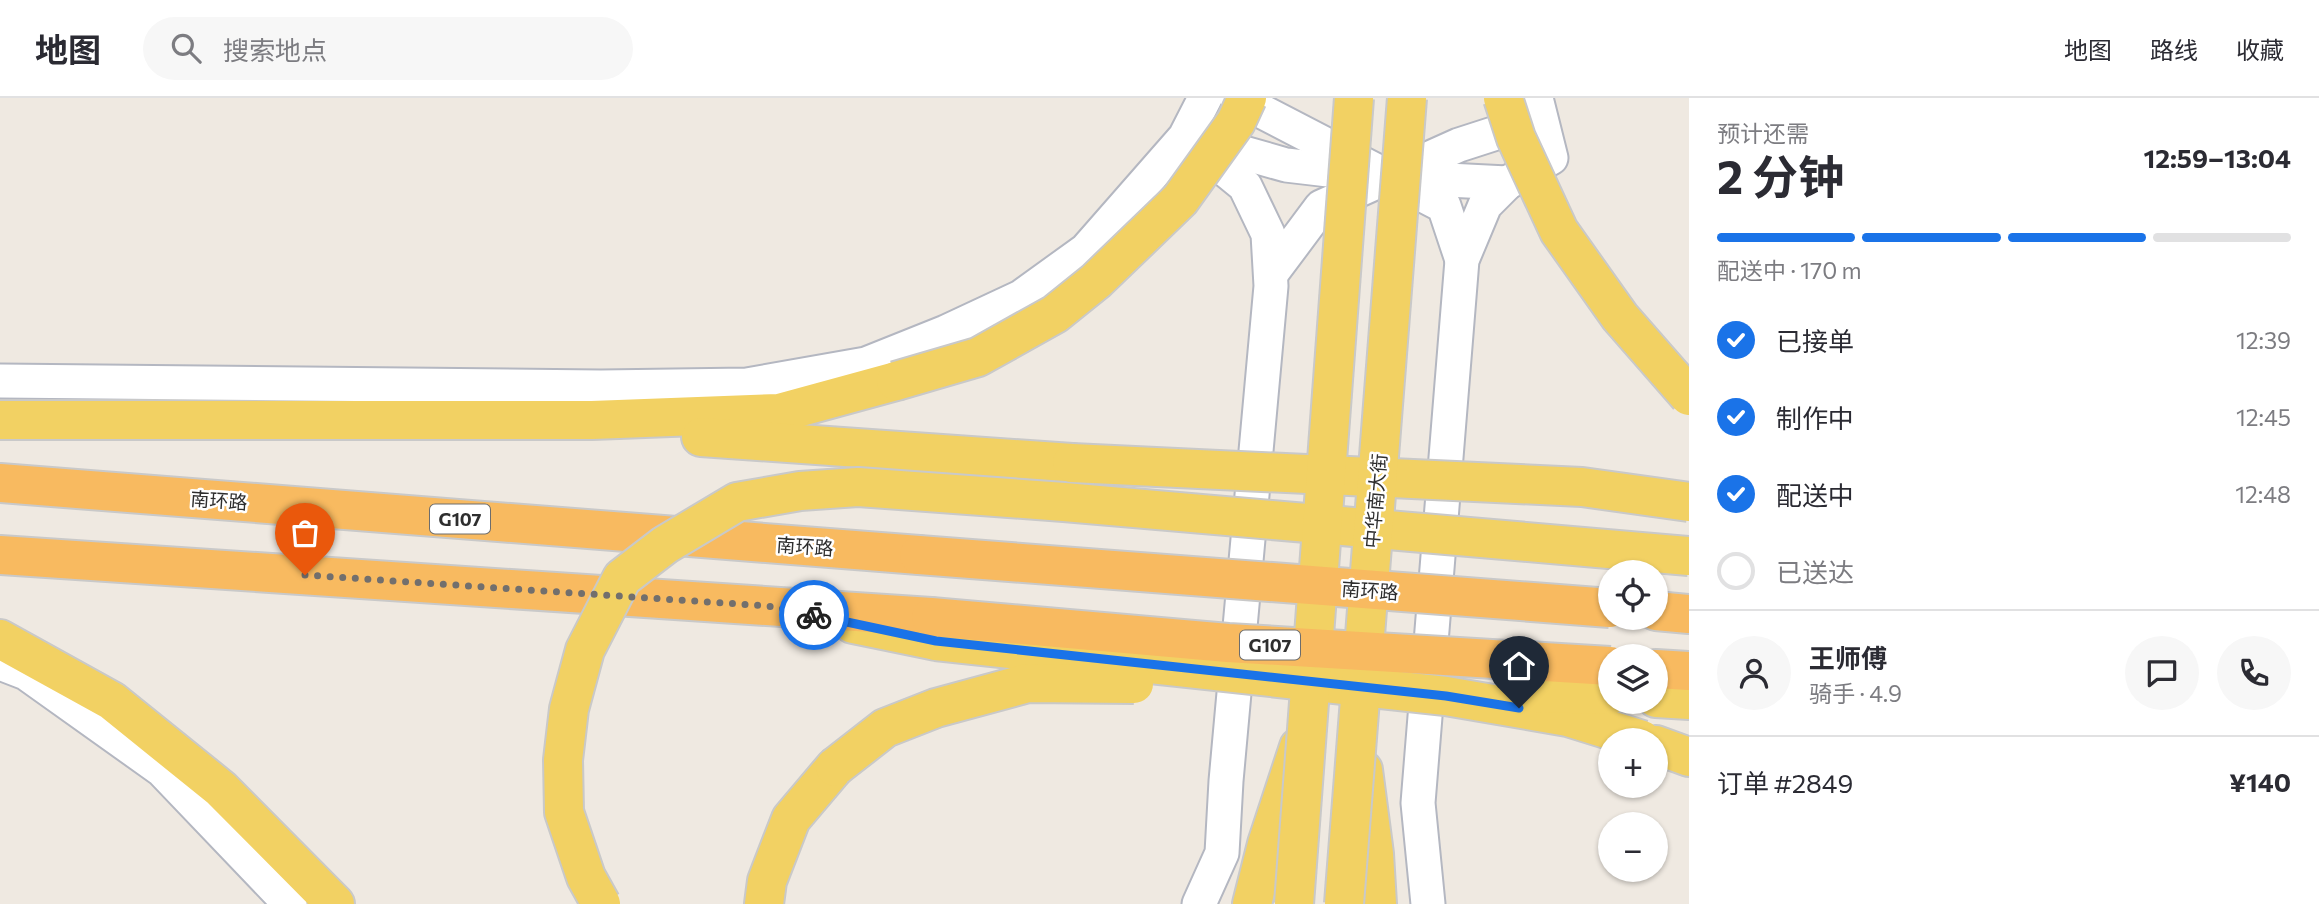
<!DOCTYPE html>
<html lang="zh">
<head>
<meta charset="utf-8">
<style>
  :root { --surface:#fff; --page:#f7f7f7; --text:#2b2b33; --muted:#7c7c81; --line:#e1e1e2; --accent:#1a73e8 }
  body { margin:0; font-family:Commissioner,"Noto Sans SC",sans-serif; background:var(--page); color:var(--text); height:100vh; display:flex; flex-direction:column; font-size:26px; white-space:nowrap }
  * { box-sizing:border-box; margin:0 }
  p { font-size:23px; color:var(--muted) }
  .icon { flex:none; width:38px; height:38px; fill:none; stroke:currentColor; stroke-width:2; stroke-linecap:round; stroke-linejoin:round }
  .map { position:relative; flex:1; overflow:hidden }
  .panel { display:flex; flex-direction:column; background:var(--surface); width:630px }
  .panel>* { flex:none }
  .buttons { position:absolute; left:1598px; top:462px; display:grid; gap:14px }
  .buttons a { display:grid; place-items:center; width:70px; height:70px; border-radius:50%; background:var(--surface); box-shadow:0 2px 5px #0004; font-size:35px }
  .pin { position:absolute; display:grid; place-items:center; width:60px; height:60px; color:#fff; margin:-72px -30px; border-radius:50% 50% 50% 0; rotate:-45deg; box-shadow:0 0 7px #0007 }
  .pin .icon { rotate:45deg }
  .courier { position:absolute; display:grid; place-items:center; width:70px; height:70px; margin:-35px; border:5px solid #1a73e8; border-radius:50%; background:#fff; color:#222; box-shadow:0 2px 9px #0007 }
  .head em { font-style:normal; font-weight:700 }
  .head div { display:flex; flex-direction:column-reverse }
  .head { display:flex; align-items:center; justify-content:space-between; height:119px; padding:0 28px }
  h1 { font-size:46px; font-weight:700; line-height:52px }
  .bar { display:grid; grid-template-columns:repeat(4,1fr); gap:10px 7px; align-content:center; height:84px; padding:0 28px }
  .bar i { height:9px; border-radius:5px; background:var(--line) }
  .bar .on { background:var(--accent) }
  .bar p { grid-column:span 4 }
  .line { display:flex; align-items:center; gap:18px; padding:0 28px; border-top:2px solid var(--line) }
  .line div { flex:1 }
  .round { display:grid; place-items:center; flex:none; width:74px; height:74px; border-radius:37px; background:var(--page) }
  ol { padding:0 28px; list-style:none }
  li { display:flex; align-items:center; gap:21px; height:77px }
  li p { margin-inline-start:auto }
  li .icon { padding:7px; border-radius:50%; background:var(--accent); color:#fff; stroke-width:4 }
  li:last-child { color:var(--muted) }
  li i { width:38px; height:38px; border:4px solid var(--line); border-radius:50% }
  header { display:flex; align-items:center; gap:42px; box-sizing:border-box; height:98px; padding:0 35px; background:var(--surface); border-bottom:2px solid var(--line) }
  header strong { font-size:33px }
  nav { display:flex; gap:38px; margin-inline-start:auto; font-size:24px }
  .search { width:490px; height:63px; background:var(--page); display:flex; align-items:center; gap:18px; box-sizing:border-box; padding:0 24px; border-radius:38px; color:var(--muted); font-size:26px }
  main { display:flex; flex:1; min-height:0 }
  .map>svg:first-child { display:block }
</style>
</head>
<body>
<header>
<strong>地图</strong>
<div class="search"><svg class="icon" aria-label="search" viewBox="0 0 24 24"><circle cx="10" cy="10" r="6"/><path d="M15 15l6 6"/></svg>搜索地点</div>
<nav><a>地图</a><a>路线</a><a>收藏</a></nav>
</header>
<main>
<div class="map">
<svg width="1689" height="806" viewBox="0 0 1689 806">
  <rect width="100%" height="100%" fill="#efe9e1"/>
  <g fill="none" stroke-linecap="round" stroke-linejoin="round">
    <defs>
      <g id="minor">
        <polyline points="1236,0 1444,108 1462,162"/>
        <polyline points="1198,42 1286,67 1388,79 1507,85"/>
        <polyline points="1190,43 1245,88 1268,136 1271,188 1226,683 1222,755 1199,806"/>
        <polyline points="1271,176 1321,109 1459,47 1524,26 1536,30"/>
        <polyline points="0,283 601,289 747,287 866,266 946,234 1021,199 1086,152 1185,39 1205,0"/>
        <polyline points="0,565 26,575 162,672 290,806"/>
        <polyline points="1428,806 1418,705 1462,162 1485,107 1507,85 1551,60 1536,0"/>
      </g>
      <g id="primary">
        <polyline points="0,322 592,322 779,315 896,283"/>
        <polyline points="701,339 1072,365"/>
        <polyline points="853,526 936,543"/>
        <polyline points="0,541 112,603 221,691 335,806"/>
        <polyline points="1656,600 1689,602"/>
        <polyline points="1656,647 1689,659"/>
        <polyline points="1363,672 1374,756 1377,806"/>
        <polyline points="764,806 767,783 791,721 835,669"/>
        <polyline points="1252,806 1267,746 1299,649"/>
      </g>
      <g id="trunk">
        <polyline points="0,385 919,457"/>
        <polyline points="0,457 931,519"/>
        <polyline points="1656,513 1689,516"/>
        <polyline points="1656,571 1689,573"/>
      </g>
    </defs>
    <!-- minor casing -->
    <use href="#minor" stroke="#b4b7c1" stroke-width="37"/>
    <!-- primary casing -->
    <use href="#primary" stroke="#c9c9c9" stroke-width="42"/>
    <!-- trunk casing -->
    <use href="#trunk" stroke="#c9c9c9" stroke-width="42"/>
    <!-- minor -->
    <use href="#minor" stroke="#fff" stroke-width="33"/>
    <!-- primary -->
    <use href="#primary" stroke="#f2d163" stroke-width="38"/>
    <!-- trunk -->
    <use href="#trunk" stroke="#f8ba60" stroke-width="38"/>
    <defs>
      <g id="primary-bridge">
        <polyline points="1503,0 1516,40 1559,133 1620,219 1689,298"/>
        <polyline points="896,283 978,259 1055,216 1096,183 1180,102 1236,24 1247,0"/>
        <polyline points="1072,365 1582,389 1689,404"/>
        <polyline points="936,543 1446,598 1568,619 1642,642"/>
        <polyline points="1533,595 1610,597"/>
        <polyline points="835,669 885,630 936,610 1028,585 1134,586"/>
        <polyline points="601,806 586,779 564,714 563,662 569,611 585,552 622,480 665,447 737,404 800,393 858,389 1064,404 1689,458"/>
        <polyline points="1294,806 1354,0"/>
        <polyline points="1344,806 1407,0"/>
      </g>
      <g id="trunk-bridge">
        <polyline points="919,457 1610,510"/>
        <polyline points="931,519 1228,545 1610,568"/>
      </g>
    </defs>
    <!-- primary-bridge casing -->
    <use href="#primary-bridge" stroke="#c9c9c9" stroke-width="42" stroke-linecap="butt"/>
    <!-- trunk-bridge casing -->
    <use href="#trunk-bridge" stroke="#c9c9c9" stroke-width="42" stroke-linecap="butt"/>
    <!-- primary-bridge -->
    <use href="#primary-bridge" stroke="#f2d163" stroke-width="38"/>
    <!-- trunk-bridge -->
    <use href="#trunk-bridge" stroke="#f8ba60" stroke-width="38"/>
  </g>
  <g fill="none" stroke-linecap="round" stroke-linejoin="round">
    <!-- done -->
    <polyline stroke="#726f6d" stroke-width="7" stroke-dasharray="0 12.6" points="305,477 768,508 814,517"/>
    <!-- route -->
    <polyline stroke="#1a73e8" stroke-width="9" points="814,517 936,543 1446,598 1519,610"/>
  </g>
  <g text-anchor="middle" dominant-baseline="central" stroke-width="5" stroke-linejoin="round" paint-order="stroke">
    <!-- shield labels -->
    <g fill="#fff" stroke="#6d6d6d" stroke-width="2">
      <rect x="430" y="406.5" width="60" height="29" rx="5"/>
      <rect x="1240" y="532.5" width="60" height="29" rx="5"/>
    </g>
    <g font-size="18" font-weight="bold" fill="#2e2e2e">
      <text x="460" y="421">G107</text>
      <text x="1270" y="547">G107</text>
    </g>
    <!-- street labels -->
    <g font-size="19" fill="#2e2e2e" stroke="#fff">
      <text transform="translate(219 402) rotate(4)">南环路</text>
      <text transform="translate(1375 403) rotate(-85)">中华南大街</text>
      <text transform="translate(805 448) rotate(4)">南环路</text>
      <text transform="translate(1370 492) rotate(4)">南环路</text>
    </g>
  </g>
</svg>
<div class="buttons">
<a><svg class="icon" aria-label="locate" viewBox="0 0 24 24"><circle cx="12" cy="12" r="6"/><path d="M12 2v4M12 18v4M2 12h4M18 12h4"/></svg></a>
<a><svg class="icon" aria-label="layers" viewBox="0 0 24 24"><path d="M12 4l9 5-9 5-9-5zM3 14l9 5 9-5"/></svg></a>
<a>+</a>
<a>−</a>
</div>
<div class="pin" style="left:305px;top:477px;background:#ea580c"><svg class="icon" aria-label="bag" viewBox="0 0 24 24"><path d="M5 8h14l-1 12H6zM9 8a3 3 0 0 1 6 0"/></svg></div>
<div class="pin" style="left:1519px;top:610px;background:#1f2937"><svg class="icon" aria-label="home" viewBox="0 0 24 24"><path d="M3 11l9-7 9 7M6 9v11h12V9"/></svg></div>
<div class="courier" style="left:814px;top:517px"><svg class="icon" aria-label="bike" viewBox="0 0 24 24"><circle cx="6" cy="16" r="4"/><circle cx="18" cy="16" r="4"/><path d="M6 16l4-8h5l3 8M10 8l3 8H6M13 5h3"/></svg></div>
</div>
<section class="panel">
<div class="head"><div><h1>2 分钟</h1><p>预计还需</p></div><em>12:59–13:04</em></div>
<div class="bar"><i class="on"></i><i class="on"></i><i class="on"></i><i></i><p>配送中 · 170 m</p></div>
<ol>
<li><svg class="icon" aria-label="check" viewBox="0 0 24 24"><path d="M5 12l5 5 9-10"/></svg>已接单<p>12:39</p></li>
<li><svg class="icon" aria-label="check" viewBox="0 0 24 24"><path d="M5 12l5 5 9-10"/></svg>制作中<p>12:45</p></li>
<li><svg class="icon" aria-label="check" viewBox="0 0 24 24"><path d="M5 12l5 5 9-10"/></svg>配送中<p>12:48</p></li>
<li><i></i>已送达</li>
</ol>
<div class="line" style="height:126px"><a class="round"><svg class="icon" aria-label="person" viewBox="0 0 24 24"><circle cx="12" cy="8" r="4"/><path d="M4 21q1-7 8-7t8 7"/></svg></a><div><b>王师傅</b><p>骑手 · 4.9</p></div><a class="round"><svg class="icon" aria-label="chat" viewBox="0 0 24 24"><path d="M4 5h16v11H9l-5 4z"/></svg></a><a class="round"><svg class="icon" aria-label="phone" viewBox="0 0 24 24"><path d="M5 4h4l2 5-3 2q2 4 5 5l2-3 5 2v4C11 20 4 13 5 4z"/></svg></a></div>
<div class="line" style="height:91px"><div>订单 #2849</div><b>¥140</b></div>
</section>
</main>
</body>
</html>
